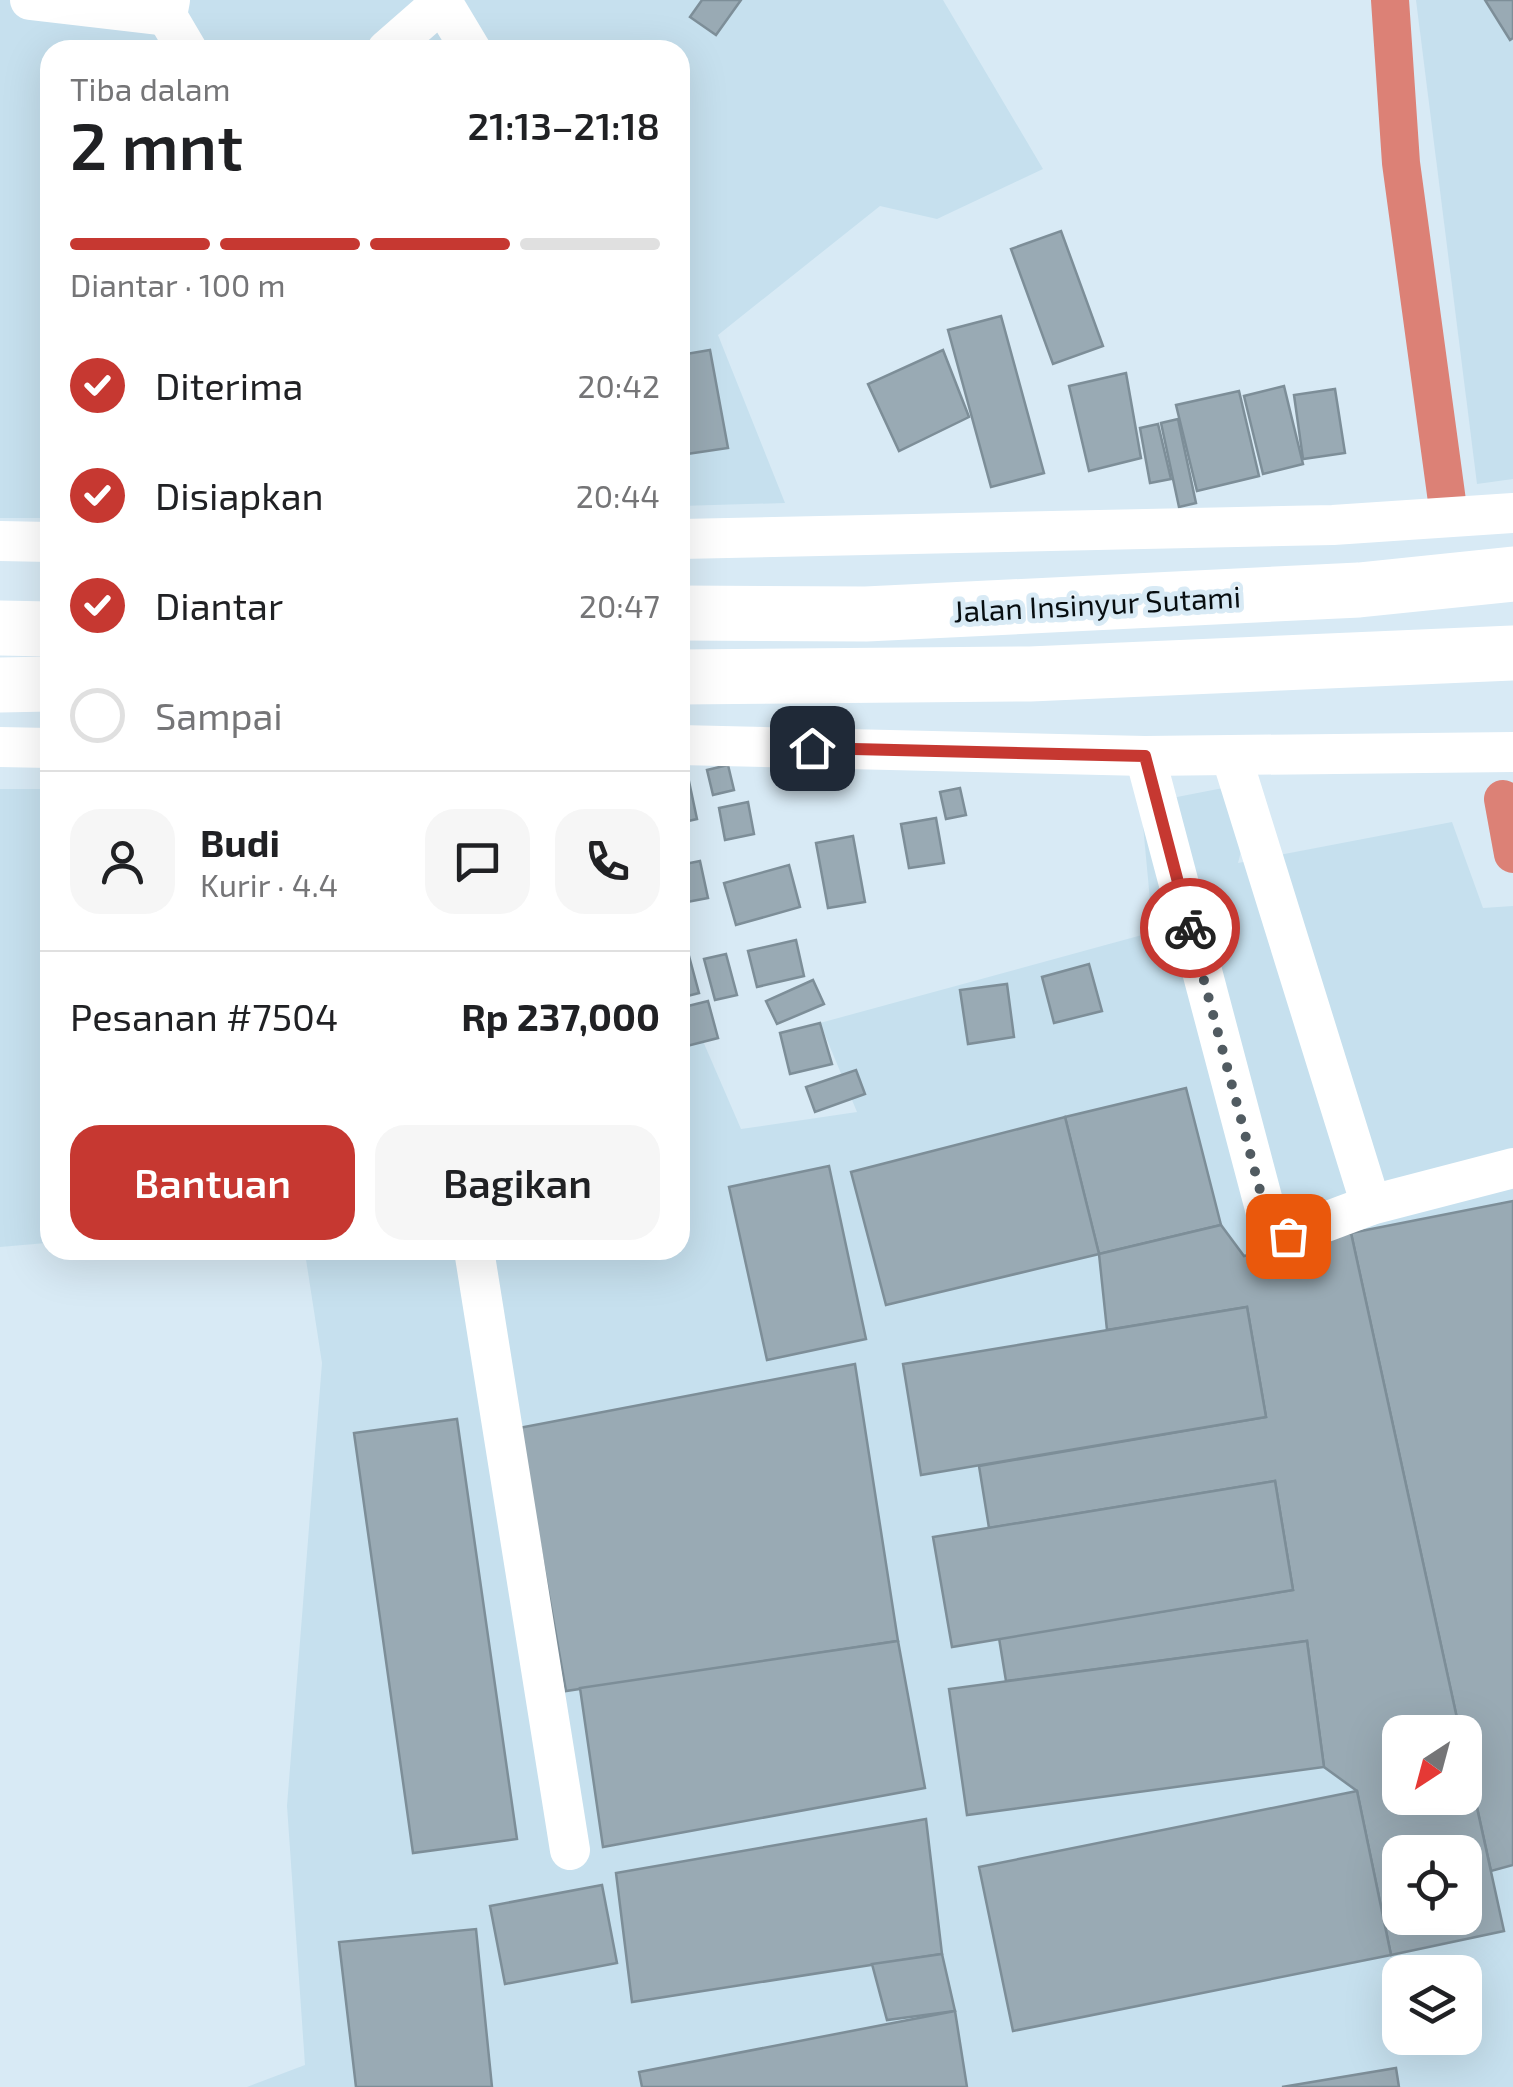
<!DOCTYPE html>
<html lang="id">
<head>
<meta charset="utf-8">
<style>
  :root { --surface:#fff; --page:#f6f6f6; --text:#202124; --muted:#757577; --line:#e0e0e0; --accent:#c63831 }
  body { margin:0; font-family:"Exo 2",sans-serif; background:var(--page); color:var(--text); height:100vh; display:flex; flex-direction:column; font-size:38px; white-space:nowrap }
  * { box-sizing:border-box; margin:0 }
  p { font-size:32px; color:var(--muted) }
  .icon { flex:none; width:55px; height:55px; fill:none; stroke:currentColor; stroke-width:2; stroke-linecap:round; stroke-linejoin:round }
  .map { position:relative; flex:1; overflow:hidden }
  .drawer { position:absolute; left:40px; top:40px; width:650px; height:1220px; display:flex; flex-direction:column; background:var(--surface); border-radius:30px; box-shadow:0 10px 40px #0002 }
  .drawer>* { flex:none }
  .needle { width:65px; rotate:216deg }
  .fabs { position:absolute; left:1382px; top:1715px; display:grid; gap:20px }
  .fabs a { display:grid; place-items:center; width:100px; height:100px; border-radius:20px; background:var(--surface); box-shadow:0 10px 40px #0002; font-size:50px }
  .pin { position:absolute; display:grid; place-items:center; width:85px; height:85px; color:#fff; margin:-42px; border-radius:20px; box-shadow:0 5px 15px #0006 }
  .courier { position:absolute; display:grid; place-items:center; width:100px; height:100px; margin:-50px; border:8px solid #c63831; border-radius:50%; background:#fff; color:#222; box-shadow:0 2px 12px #0007 }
  .headline em { font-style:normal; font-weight:600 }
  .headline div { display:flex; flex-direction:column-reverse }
  .headline { display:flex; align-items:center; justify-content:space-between; height:170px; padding:0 30px }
  h1 { font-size:65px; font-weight:600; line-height:75px }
  .bar { display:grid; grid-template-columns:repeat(4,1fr); gap:15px 10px; align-content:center; height:120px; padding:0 30px }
  .bar i { height:12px; border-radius:8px; background:var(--line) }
  .bar .active { background:var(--accent) }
  .bar p { grid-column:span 4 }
  .line { display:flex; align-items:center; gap:25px; padding:0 30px; border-top:2px solid var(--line) }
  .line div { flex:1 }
  .round { display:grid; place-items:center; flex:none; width:105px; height:105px; border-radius:30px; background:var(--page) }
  ol { padding:0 30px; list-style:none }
  li { display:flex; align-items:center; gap:30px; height:110px }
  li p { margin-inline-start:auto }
  li .icon { padding:10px; border-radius:50%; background:var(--accent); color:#fff; stroke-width:4 }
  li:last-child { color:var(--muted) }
  li i { width:55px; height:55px; border:5px solid var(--line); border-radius:50% }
  .action { display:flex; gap:20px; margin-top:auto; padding:20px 30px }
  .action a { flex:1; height:115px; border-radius:30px; background:var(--accent); color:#fff; font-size:40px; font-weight:600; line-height:115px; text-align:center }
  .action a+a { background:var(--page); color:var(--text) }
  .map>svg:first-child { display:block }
</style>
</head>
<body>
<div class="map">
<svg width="1513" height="2087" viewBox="0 0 1513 2087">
  <rect width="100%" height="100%" fill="#d8eaf5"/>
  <!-- built -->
  <g fill="#c6e0ee" fill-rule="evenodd">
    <polygon points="0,0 943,0 1043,169 937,219 880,206 718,335 785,503 680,506 680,50 50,50 50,518 0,518"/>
    <polygon points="1416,0 1513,0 1513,479 1477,484"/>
    <path d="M1259 781 1238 863 1452 822 1483 908 1513 906V2087H247L305 2065 287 1806 322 1363 305 1253 312 1250H680V988L741 1129 857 1112 820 1023 1153 932 1141 804ZM1400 1732H1465V1798H1400ZM1400 1852H1465V1918H1400ZM1400 1972H1465V2038H1400Z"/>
    <polygon points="0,789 50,789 50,1208 46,1243 0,1247"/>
  </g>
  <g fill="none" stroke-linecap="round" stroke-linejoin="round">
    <!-- canal -->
    <g stroke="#dc8176" stroke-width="38">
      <polyline points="1390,0 1401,163 1449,516"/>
      <polyline points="1503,799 1513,854"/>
    </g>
  </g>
  <!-- building -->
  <g fill="#99aab4" stroke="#7d8e98" stroke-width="2.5" fill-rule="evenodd">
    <polygon points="702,0 741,0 716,35 690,17"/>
    <polygon points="1485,0 1513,0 1513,38 1510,40"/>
    <polygon points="1061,231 1103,346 1053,364 1011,249"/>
    <polygon points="1001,316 1044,473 991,487 948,330"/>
    <polygon points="710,350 728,448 680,455 680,355"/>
    <polygon points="943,350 969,417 899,451 868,384"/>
    <polygon points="1126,373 1141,458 1089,471 1069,386"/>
    <polygon points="1284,386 1303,464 1263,474 1244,396"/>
    <polygon points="1335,389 1345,453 1303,459 1294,395"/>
    <polygon points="1239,391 1259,476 1197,491 1176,405"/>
    <polygon points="1178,419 1196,503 1179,507 1161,423"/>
    <polygon points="1158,424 1171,479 1150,483 1140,428"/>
    <polygon points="728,765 734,790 713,795 707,770"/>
    <polygon points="687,772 697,819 680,823 680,773"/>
    <polygon points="960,788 966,815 946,819 940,792"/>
    <polygon points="748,802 754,834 725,840 719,808"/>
    <polygon points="936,818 944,863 909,868 901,824"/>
    <polygon points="853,836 865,902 828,908 816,843"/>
    <polygon points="700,861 708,898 687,902 680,865"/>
    <polygon points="789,865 800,907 736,925 724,883"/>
    <polygon points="796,940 804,976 757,987 748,951"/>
    <polygon points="726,954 737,995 715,1000 704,959"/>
    <polygon points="689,956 699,993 680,998 680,958"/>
    <polygon points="1089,964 1102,1011 1054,1023 1042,977"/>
    <polygon points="813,980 824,1004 777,1024 766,1001"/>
    <polygon points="1007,984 1014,1037 968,1044 960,990"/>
    <polygon points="708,1001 718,1038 687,1046 680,1008"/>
    <polygon points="820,1023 832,1064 790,1074 780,1033"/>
    <polygon points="856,1070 865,1094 815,1112 806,1087"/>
    <polygon points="1186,1088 1221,1225 1099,1254 1065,1117"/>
    <polygon points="1065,1117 1099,1254 886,1305 851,1172"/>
    <polygon points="829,1166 866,1339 767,1360 729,1187"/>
    <polygon points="1513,1201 1513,1865 1491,1871 1465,1753 1465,1732 1460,1732 1351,1233"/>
    <path d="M1221 1225 1244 1256 1351 1233 1460 1732H1400V1798H1465V1753L1504 1931 1391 1955 1357 1791 1324 1767 1307 1641 1006 1681 999 1638 1293 1590 1275 1481 989 1528 979 1466 1266 1417 1247 1307 1107 1330 1099 1254ZM1400 1852H1465V1918H1400Z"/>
    <polygon points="1247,1307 1266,1417 921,1475 903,1364"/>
    <polygon points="855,1364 898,1641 566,1691 519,1428"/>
    <polygon points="457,1419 517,1839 413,1853 354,1433"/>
    <polygon points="1275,1481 1293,1590 952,1647 933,1537"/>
    <polygon points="898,1641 925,1788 603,1847 580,1688"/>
    <polygon points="1307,1641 1324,1767 967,1815 949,1689"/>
    <polygon points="1357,1791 1391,1955 1013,2031 979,1867"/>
    <polygon points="926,1819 942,1954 632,2002 616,1873"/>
    <polygon points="602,1885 617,1963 505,1984 490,1906"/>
    <polygon points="476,1929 492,2087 356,2087 339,1942"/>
    <polygon points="942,1954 955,2011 887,2020 872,1964"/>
    <polygon points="955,2011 967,2087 642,2087 639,2072"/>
    <polygon points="1396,2068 1399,2087 1282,2087"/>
  </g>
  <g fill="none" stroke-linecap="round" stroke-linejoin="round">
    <!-- minor -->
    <g stroke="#fff" stroke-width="40">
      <polyline points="30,0 167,16 170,0"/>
      <polyline points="441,0 471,50"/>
      <polyline points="167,16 187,50"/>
      <polyline points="387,50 442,2"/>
      <polyline points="680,539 1333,525 1513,513"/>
      <polyline points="0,541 50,542"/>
      <polyline points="680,745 1145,756 1513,752"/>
      <polyline points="0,747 50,748"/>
      <polyline points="1231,755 1371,1205"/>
      <polyline points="1145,756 1269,1224 1288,1236 1371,1205 1513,1168"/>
      <polyline points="474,1250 570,1850"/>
    </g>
    <!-- highway -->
    <g stroke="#fff" stroke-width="55">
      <polyline points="680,613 866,614 1359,590 1513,574"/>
      <polyline points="0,628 50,629"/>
      <polyline points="680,677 1030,674 1513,653"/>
      <polyline points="0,685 50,684"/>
    </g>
  </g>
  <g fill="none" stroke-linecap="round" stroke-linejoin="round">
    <!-- done -->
    <polyline stroke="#515b61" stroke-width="10" stroke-dasharray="0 18" points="1190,928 1269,1224 1288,1236"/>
    <!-- route -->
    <polyline stroke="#c63831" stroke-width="12" points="812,748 1145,756 1190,928"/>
  </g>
  <g text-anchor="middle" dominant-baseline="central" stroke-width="10" stroke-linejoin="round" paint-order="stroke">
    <!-- street labels -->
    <g font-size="30" fill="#080e11" stroke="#d8eaf5">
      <text transform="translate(1097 603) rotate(-3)">Jalan Insinyur Sutami</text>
    </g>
  </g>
</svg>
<div class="fabs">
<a><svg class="needle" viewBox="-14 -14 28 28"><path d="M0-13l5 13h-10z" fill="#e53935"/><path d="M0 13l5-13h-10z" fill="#757577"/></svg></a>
<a><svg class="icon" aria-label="locate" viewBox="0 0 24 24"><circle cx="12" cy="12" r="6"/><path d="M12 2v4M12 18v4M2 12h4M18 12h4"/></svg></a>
<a><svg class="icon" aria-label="layers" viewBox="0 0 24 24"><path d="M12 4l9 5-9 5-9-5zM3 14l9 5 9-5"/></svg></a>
</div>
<div class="pin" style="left:1288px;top:1236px;background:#ea580c"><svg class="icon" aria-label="bag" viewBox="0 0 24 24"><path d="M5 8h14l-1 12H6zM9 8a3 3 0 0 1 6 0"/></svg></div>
<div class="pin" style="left:812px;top:748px;background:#1f2937"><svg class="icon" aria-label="home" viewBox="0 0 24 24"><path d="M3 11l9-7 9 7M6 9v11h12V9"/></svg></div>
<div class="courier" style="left:1190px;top:928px"><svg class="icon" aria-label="bike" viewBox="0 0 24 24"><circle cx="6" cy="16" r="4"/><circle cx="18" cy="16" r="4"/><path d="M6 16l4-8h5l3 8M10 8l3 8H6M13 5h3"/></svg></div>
<section class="drawer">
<div class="headline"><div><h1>2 mnt</h1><p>Tiba dalam</p></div><em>21:13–21:18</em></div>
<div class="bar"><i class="active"></i><i class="active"></i><i class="active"></i><i></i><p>Diantar · 100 m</p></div>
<ol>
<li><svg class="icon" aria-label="check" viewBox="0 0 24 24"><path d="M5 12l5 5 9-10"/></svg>Diterima<p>20:42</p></li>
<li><svg class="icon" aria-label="check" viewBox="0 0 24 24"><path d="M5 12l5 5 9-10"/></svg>Disiapkan<p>20:44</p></li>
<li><svg class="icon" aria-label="check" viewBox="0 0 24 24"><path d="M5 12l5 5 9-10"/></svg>Diantar<p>20:47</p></li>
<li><i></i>Sampai</li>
</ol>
<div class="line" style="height:180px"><a class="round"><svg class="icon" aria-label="person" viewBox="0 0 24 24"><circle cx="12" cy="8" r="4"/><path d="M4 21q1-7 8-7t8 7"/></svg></a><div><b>Budi</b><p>Kurir · 4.4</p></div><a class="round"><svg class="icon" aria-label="chat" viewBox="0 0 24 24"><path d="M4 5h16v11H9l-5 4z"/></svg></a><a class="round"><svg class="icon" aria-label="phone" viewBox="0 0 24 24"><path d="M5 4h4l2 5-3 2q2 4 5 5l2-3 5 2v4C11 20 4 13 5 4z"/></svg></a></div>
<div class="line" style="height:130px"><div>Pesanan #7504</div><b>Rp 237,000</b></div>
<div class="action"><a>Bantuan</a><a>Bagikan</a></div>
</section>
</div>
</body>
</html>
